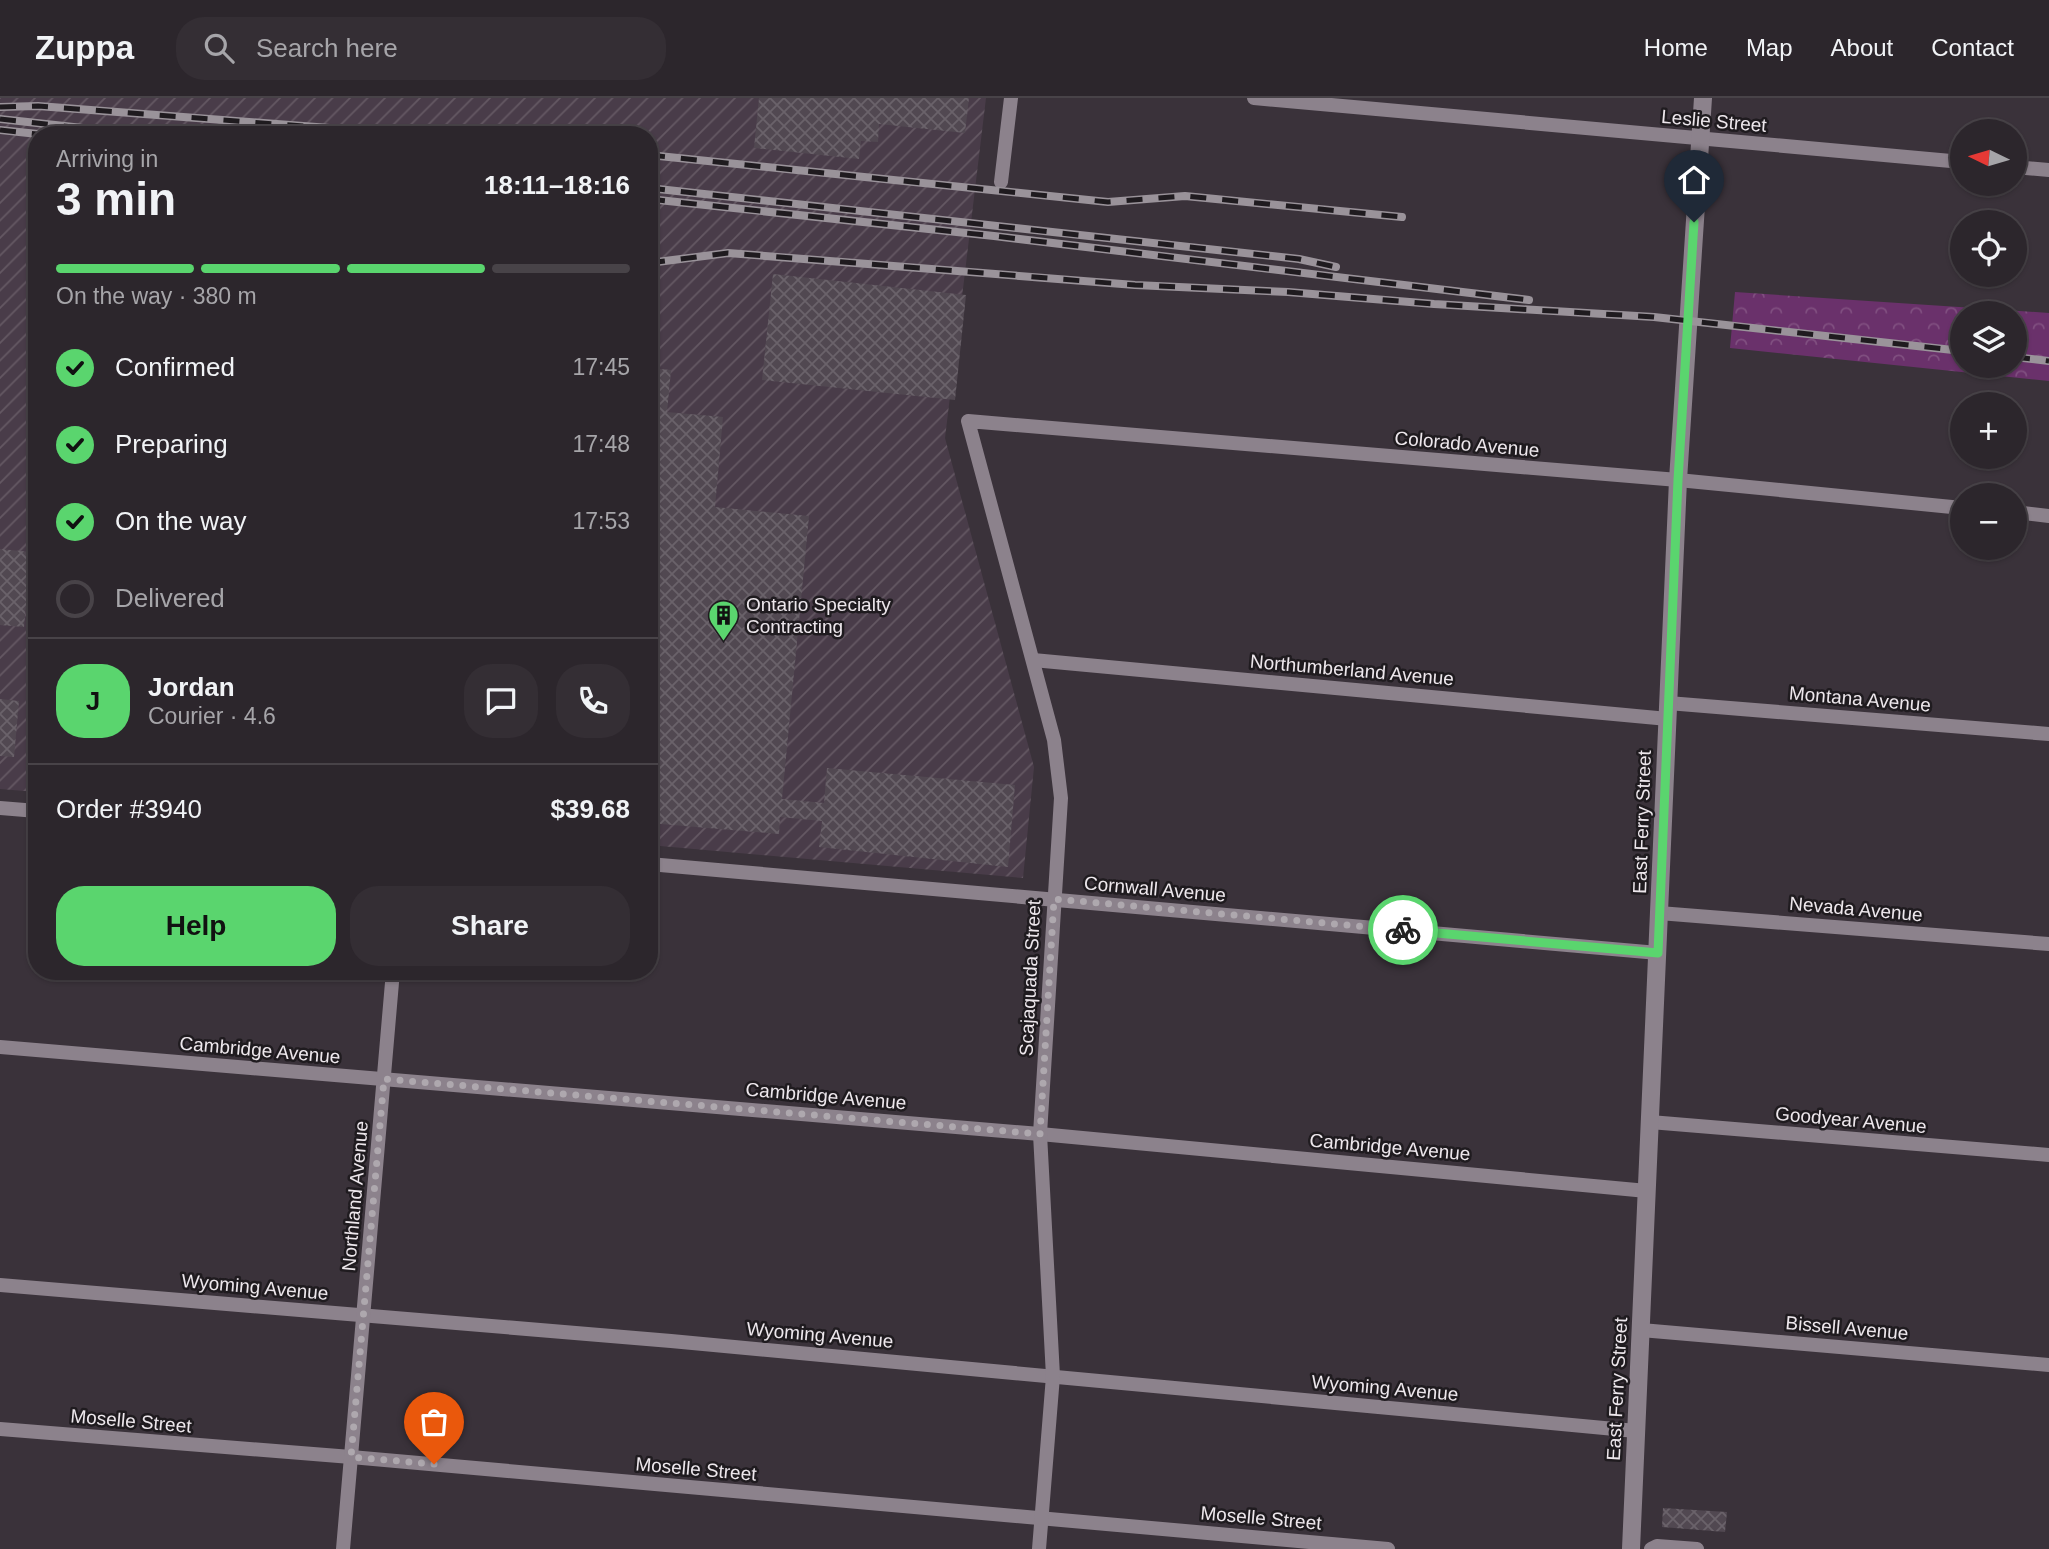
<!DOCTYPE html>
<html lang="en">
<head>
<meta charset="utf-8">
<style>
  :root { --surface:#2c262c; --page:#342e34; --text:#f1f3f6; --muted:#a6a5a9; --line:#484348; --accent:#5ad56e }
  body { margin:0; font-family:Helvetica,sans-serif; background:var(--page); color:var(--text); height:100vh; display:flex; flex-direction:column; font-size:26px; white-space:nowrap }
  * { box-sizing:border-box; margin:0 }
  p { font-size:23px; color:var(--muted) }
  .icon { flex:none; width:38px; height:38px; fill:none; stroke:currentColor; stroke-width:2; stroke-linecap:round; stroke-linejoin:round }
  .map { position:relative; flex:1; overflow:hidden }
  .sheet { position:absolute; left:28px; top:28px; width:630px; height:854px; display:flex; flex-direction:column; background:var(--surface); border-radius:28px; box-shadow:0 2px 5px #0004,0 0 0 2px var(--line) }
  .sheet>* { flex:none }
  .needle { width:46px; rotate:275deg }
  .fabs { position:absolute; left:1950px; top:21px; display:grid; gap:14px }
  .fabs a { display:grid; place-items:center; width:77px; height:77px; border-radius:50%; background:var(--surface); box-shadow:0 2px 5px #0004,0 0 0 2px var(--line); font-size:35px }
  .pin { position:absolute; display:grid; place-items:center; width:60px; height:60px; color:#fff; margin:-72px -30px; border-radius:50% 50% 50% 0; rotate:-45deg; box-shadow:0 0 7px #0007 }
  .pin .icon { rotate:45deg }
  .courier { position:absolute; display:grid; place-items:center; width:70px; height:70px; margin:-35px; border:5px solid #5ad56e; border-radius:50%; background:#fff; color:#222; box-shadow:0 2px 9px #0007 }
  .headline em { font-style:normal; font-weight:700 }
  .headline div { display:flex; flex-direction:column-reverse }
  .headline { display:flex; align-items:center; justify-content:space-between; height:119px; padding:0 28px }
  h1 { font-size:46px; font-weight:700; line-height:52px }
  .bar { display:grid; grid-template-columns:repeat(4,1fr); gap:10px 7px; align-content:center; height:84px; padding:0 28px }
  .bar i { height:9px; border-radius:5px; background:var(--line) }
  .bar .current { background:var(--accent) }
  .bar p { grid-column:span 4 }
  .line { display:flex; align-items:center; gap:18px; padding:0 28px; border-top:2px solid var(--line) }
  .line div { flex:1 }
  .round { display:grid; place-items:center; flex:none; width:74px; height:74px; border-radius:28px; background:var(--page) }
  ol { padding:0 28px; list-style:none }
  li { display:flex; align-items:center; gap:21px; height:77px }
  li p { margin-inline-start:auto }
  li .icon { padding:7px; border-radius:50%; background:var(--accent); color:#111; stroke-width:4 }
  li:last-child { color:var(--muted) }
  li i { width:38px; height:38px; border:4px solid var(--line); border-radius:50% }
  .cta { display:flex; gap:14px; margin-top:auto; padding:14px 28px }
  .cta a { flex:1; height:80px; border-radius:28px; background:var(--accent); color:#111; font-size:28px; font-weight:700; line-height:80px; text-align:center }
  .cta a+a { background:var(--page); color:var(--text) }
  header { display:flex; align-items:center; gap:42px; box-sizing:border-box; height:98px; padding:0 35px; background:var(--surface); border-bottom:2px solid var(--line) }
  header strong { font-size:33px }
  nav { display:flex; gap:38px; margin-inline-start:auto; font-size:24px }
  .search { width:490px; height:63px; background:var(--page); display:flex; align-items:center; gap:18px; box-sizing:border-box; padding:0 24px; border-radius:28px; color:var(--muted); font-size:26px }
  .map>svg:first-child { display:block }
</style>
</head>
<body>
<header>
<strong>Zuppa</strong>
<div class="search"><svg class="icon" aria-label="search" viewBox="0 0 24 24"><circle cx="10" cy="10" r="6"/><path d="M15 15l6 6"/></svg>Search here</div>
<nav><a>Home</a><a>Map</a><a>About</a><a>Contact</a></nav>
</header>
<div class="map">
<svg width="2049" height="1451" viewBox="0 0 2049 1451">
  <defs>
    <pattern id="industrial-furrows" width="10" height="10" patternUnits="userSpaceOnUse" patternTransform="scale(1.75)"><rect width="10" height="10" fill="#493c49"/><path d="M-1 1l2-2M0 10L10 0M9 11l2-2" fill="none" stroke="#645863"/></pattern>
    <pattern id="forest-crowns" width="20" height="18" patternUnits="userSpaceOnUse" patternTransform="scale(1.75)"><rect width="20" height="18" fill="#6a316b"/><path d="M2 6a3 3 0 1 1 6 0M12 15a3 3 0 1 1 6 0" fill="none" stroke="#804f80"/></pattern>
    <pattern id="building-cross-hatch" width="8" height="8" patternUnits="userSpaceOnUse" patternTransform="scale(1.75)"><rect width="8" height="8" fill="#514851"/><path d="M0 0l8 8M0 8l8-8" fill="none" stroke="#6a626a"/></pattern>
  </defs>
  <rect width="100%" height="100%" fill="#3a323a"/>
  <!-- industrial -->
  <polygon fill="url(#industrial-furrows)" points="0,0 986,0 945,340 1034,669 1023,780 649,747 649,37 37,37 37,694 0,691"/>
  <!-- forest -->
  <path fill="url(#forest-crowns)" fill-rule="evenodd" d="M1735 194 2049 215V283L1730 250ZM1962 215H2014V268H1962Z"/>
  <!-- building -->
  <g fill="url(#building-cross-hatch)">
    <polygon points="759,0 969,0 965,35 879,26 878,44 861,43 859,61 754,50"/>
    <polygon points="773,176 966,197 955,302 762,282"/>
    <polygon points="649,270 671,272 667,314 723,319 715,409 809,418 782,701 824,705 827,670 1015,687 1008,769 819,749 822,723 780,719 779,736 649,725"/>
    <polygon points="0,451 31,454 24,529 0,527"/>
    <polygon points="0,601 19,603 14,659 0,658"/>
    <polygon points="1663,1410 1727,1414 1725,1434 1662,1429"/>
  </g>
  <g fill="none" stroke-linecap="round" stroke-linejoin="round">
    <!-- minor -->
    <g stroke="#8c828c" stroke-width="14">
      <polyline points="1254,0 1962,64"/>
      <polyline points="2014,69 2049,72"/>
      <polyline points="1001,84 1011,0"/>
      <polyline points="2014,414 2049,418"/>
      <polyline points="1033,562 1668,621"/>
      <polyline points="1668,605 2049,636"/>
      <polyline points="0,710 37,713"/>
      <polyline points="649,766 1658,855"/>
      <polyline points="1659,815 2049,846"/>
      <polyline points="0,949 1040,1036 1647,1093"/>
      <polyline points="1650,1024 2049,1057"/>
      <polyline points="0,1187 671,1243 1636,1333"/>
      <polyline points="1641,1232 2049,1267"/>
      <polyline points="0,1331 351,1359 1388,1451"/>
      <polyline points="343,1451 393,873"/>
      <polyline points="1039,1451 1053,1278 1040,1036 1061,700 1054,642 968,323 1678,382 1962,410"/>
      <polyline points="1651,1451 1657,1448 1697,1451"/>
    </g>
    <!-- tertiary -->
    <polyline stroke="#8c828c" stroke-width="18" points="1631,1451 1678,382 1703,0"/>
    <defs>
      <g id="rail">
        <polyline points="0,9 38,8 422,37"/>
        <polyline points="0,21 147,37"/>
        <polyline points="0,32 47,37"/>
        <polyline points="649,57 1108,104 1185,98 1402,119"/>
        <polyline points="649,90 1299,161 1336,169"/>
        <polyline points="649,101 994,138 1529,202"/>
        <polyline points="649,165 728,155 1135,187 1288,194 1434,206 1654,219 1962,253"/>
        <polyline points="2014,259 2049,263"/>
      </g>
    </defs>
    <!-- rail casing -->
    <use href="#rail" stroke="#9a939a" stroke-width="8"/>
    <!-- rail -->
    <use href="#rail" stroke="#1f1b1f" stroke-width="5" stroke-dasharray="16" stroke-linecap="butt"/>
  </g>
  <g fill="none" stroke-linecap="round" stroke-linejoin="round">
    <!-- done -->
    <polyline stroke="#aea8ae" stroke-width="7" stroke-dasharray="0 12.6" points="434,1366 351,1359 384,981 1040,1036 1054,801 1403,832"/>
    <!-- route -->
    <polyline stroke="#5ad56e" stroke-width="9" points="1403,832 1658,855 1678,382 1694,124"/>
  </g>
  <!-- icons -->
  <defs>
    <symbol id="building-pin" viewBox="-11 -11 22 30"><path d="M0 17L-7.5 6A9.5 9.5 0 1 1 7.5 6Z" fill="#5ad56e" stroke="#1f1b1f"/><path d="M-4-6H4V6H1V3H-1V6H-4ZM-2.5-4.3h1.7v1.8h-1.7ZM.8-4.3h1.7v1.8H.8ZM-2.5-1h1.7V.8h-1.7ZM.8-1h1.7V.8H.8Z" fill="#111"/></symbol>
  </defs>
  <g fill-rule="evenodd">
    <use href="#building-pin" x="706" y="500" width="35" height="47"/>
  </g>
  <g text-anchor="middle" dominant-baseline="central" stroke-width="5" stroke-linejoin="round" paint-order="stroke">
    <!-- street labels -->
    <g font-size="19" fill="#ede7ec" stroke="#1f1b1f">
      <text transform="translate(1714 23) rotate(5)">Leslie Street</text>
      <text transform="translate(1467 346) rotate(5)">Colorado Avenue</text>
      <text transform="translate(1352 572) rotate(5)">Northumberland Avenue</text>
      <text transform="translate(1860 601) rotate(5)">Montana Avenue</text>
      <text transform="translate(1642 724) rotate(-88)">East Ferry Street</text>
      <text transform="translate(1155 791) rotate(5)">Cornwall Avenue</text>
      <text transform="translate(1856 811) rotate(5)">Nevada Avenue</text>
      <text transform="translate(1030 880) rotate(-87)">Scajaquada Street</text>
      <text transform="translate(260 952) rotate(5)">Cambridge Avenue</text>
      <text transform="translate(826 998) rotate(5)">Cambridge Avenue</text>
      <text transform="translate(1851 1022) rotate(5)">Goodyear Avenue</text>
      <text transform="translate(1390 1049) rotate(5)">Cambridge Avenue</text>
      <text transform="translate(355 1098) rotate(-85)">Northland Avenue</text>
      <text transform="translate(255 1189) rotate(5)">Wyoming Avenue</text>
      <text transform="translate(1847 1230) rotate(5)">Bissell Avenue</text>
      <text transform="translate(820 1237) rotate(5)">Wyoming Avenue</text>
      <text transform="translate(1385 1290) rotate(5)">Wyoming Avenue</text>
      <text transform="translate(1617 1291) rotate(-87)">East Ferry Street</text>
      <text transform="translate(131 1323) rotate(5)">Moselle Street</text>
      <text transform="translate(696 1371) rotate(5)">Moselle Street</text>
      <text transform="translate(1261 1420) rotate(5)">Moselle Street</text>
    </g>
    <!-- poi labels -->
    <g font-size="19" fill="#ede7ec" stroke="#1f1b1f" text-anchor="start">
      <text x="746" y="506">Ontario Specialty<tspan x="746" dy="22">Contracting</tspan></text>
    </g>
  </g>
</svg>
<div class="fabs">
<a><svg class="needle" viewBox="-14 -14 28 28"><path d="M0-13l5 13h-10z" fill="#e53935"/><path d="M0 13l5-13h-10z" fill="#a6a5a9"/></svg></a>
<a><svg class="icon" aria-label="locate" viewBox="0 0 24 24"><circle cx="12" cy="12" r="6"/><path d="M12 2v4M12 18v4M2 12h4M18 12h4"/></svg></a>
<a><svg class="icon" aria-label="layers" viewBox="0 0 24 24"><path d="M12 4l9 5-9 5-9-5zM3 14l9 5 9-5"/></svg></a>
<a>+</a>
<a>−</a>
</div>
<div class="pin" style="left:434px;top:1366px;background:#ea580c"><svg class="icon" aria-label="bag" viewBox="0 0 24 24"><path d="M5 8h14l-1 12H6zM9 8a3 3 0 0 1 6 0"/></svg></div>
<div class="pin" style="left:1694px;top:124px;background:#1f2937"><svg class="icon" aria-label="home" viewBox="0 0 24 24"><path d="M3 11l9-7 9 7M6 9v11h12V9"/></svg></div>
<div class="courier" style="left:1403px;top:832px"><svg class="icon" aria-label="bike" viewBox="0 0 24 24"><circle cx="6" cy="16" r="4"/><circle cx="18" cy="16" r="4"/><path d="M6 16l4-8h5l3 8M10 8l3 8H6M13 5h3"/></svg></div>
<section class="sheet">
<div class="headline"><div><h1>3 min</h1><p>Arriving in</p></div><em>18:11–18:16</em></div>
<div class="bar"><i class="current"></i><i class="current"></i><i class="current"></i><i></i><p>On the way · 380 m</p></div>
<ol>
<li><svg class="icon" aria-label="check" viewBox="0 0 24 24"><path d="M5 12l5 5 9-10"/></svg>Confirmed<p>17:45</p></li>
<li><svg class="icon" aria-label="check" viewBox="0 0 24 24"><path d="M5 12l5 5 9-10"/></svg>Preparing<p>17:48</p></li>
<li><svg class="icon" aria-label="check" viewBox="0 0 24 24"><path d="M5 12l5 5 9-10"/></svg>On the way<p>17:53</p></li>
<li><i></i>Delivered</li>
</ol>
<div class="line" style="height:126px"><b class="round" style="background:var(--accent);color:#111">J</b><div><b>Jordan</b><p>Courier · 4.6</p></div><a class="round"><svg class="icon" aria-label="chat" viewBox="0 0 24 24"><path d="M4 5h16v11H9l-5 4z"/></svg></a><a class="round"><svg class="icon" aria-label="phone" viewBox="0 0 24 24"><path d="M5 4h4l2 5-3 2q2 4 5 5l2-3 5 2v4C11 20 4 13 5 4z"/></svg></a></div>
<div class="line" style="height:91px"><div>Order #3940</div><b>$39.68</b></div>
<div class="cta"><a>Help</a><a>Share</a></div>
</section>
</div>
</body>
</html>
